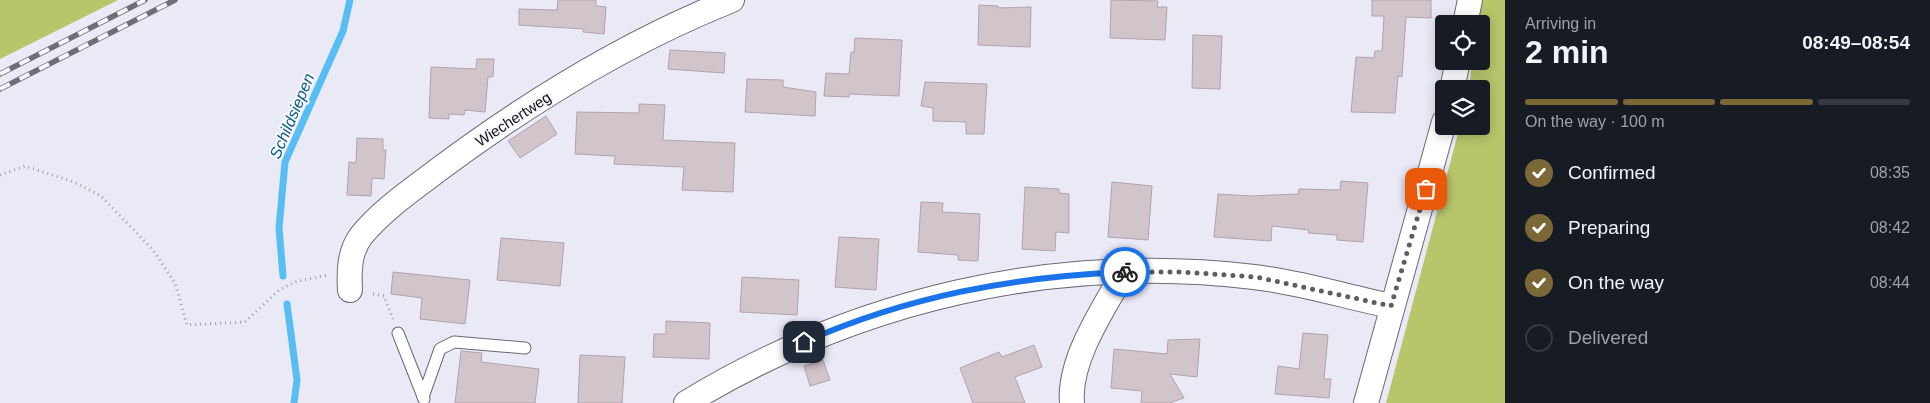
<!DOCTYPE html>
<html lang="en">
<head>
<meta charset="utf-8">
<style>
  :root { --surface:#171b24; --page:#242831; --text:#f1f3f6; --muted:#9ea1a6; --line:#363941; --accent:#7a6836 }
  body { margin:0; font-family:Arial,sans-serif; background:var(--page); color:var(--text); height:100vh; display:flex; flex-direction:column; font-size:19px; white-space:nowrap }
  * { box-sizing:border-box; margin:0 }
  p { font-size:16px; color:var(--muted) }
  .icon { flex:none; width:28px; height:28px; fill:none; stroke:currentColor; stroke-width:2; stroke-linecap:round; stroke-linejoin:round }
  .map { position:relative; flex:1; overflow:hidden }
  .side { display:flex; flex-direction:column; background:var(--surface); width:425px }
  .side>* { flex:none }
  .tools { position:absolute; left:1435px; top:15px; display:grid; gap:10px }
  .tools a { display:grid; place-items:center; width:55px; height:55px; border-radius:5px; background:var(--surface); box-shadow:0 2px 12px #0003; font-size:25px }
  .pin { position:absolute; display:grid; place-items:center; width:42px; height:42px; color:#fff; margin:-21px; border-radius:10px; box-shadow:0 2px 8px #0006 }
  .courier { position:absolute; display:grid; place-items:center; width:50px; height:50px; margin:-25px; border:4px solid #1a73e8; border-radius:50%; background:#fff; color:#222; box-shadow:0 1px 6px #0007 }
  .head em { font-style:normal; font-weight:700 }
  .head div { display:flex; flex-direction:column-reverse }
  .head { display:flex; align-items:center; justify-content:space-between; height:85px; padding:0 20px }
  h1 { font-size:32px; font-weight:700; line-height:38px }
  .bar { display:grid; grid-template-columns:repeat(4,1fr); gap:8px 5px; align-content:center; height:60px; padding:0 20px }
  .bar i { height:6px; border-radius:4px; background:var(--line) }
  .bar .current { background:var(--accent) }
  .bar p { grid-column:span 4 }
  ol { padding:0 20px; list-style:none }
  li { display:flex; align-items:center; gap:15px; height:55px }
  li p { margin-inline-start:auto }
  li .icon { padding:5px; border-radius:50%; background:var(--accent); color:#fff; stroke-width:4 }
  li:last-child { color:var(--muted) }
  li i { width:28px; height:28px; border:2px solid var(--line); border-radius:50% }
  main { display:flex; flex:1; min-height:0 }
  .map>svg:first-child { display:block }
</style>
</head>
<body>
<main>
<div class="map">
<svg width="1505" height="403" viewBox="0 0 1505 403">
  <rect width="100%" height="100%" fill="#eae9f6"/>
  <!-- green -->
  <g fill="#b8c56b">
    <polygon points="0,0 118,0 0,59"/>
    <polygon points="1481,0 1505,0 1505,403 1386,403 1460,126 1481,126 1481,89 1469,89 1472,61 1481,61 1481,24 1477,24"/>
  </g>
  <g fill="none" stroke-linecap="round" stroke-linejoin="round">
    <!-- stream -->
    <g stroke="#56bef3" stroke-width="7">
      <polyline points="283,276 279,228 285,162 343,31 350,0"/>
      <polyline points="287,304 297,380 294,403"/>
    </g>
  </g>
  <!-- building -->
  <g fill="#d2c4cb" stroke="#b1a4aa">
    <polygon points="558,0 596,0 596,6 606,7 604,34 583,32 583,29 519,25 519,9 557,10"/>
    <polygon points="1111,0 1158,1 1157,7 1167,7 1165,40 1110,38"/>
    <polygon points="1372,0 1431,0 1431,18 1406,17 1402,77 1398,76 1395,113 1351,112 1356,57 1374,58 1375,51 1382,51 1384,16 1372,16"/>
    <polygon points="979,5 998,6 998,8 1031,7 1030,47 978,45"/>
    <polygon points="1193,35 1222,36 1220,89 1192,88"/>
    <polygon points="855,38 902,40 899,96 849,94 849,97 824,96 826,73 849,74 851,52 854,52"/>
    <polygon points="670,50 725,53 724,73 668,69"/>
    <polygon points="477,59 494,59 493,77 488,77 485,112 465,110 464,115 449,114 449,119 429,118 431,67 476,69"/>
    <polygon points="747,79 783,80 783,87 816,92 815,116 745,112"/>
    <polygon points="925,82 987,84 984,134 966,134 966,122 933,121 933,108 921,106"/>
    <polygon points="639,104 665,105 663,140 735,143 733,192 682,190 684,167 614,164 615,156 575,154 577,112 639,113"/>
    <polygon points="546,116 557,134 520,158 508,141"/>
    <polygon points="357,138 383,139 383,150 386,150 384,179 372,178 371,196 347,195 349,162 356,163"/>
    <polygon points="1341,181 1368,183 1363,242 1337,240 1337,235 1308,233 1309,230 1272,226 1271,241 1214,237 1218,194 1251,196 1298,194 1299,189 1340,190"/>
    <polygon points="1112,182 1152,186 1148,240 1108,237"/>
    <polygon points="1025,187 1059,189 1059,193 1069,194 1069,233 1056,232 1055,251 1022,249"/>
    <polygon points="921,202 943,203 942,212 980,214 978,261 958,260 958,255 918,252"/>
    <polygon points="839,237 879,239 876,290 835,287"/>
    <polygon points="501,238 564,243 560,286 497,280"/>
    <polygon points="393,272 470,280 465,324 420,319 422,298 391,294"/>
    <polygon points="742,277 799,280 797,315 740,312"/>
    <polygon points="666,321 710,323 709,359 653,357 654,334 666,334"/>
    <polygon points="1303,333 1328,335 1324,379 1331,379 1329,398 1275,394 1278,366 1299,369"/>
    <polygon points="1200,339 1197,377 1170,374 1184,398 1169,403 1141,403 1142,391 1111,388 1114,349 1167,354 1168,340"/>
    <polygon points="1034,345 1042,367 1015,377 1025,403 973,403 960,368 999,352 1002,357"/>
    <polygon points="461,351 482,353 481,362 539,369 535,403 455,403"/>
    <polygon points="580,355 625,357 622,403 578,403"/>
    <polygon points="823,360 830,380 810,386 804,366"/>
  </g>
  <g fill="none" stroke-linecap="round" stroke-linejoin="round">
    <defs>
      <g id="lane">
        <polyline points="398,333 424,399"/>
        <polyline points="423,397 440,349 454,342 525,348"/>
      </g>
      <g id="street">
        <polyline points="1465,24 1470,0"/>
        <polyline points="1452,89 1458,61"/>
        <path d="M350 290C349 272 349 252 361 236 382 210 412 190 438 170 529 102 627 42 732 0"/>
        <path d="M686 403C857 299 1055 253 1254 277 1299 282 1347 297 1391 306"/>
        <path d="M1072 403C1068 360 1104 308 1124 272"/>
        <polyline points="1366,403 1444,122"/>
      </g>
    </defs>
    <!-- lane casing -->
    <use href="#lane" stroke="#6a6974" stroke-width="13"/>
    <!-- street casing -->
    <use href="#street" stroke="#6a6974" stroke-width="26"/>
    <!-- path -->
    <g stroke="#9f9ea8" stroke-width="3" stroke-dasharray="1 4" stroke-linecap="butt">
      <polyline points="0,175 25,166 74,182 101,196 153,250 175,283 187,325 245,322 279,290 295,282 327,275"/>
      <polyline points="373,294 384,296 393,319"/>
    </g>
    <!-- lane -->
    <use href="#lane" stroke="#fff" stroke-width="11"/>
    <!-- street -->
    <use href="#street" stroke="#fff" stroke-width="24"/>
    <defs>
      <g id="rail">
        <polyline points="0,74 145,0"/>
        <polyline points="0,89 175,0"/>
      </g>
    </defs>
    <!-- rail casing -->
    <use href="#rail" stroke="#6e6e76" stroke-width="5.5"/>
    <!-- rail -->
    <use href="#rail" stroke="#f7f7fe" stroke-width="4" stroke-dasharray="11" stroke-linecap="butt"/>
  </g>
  <g fill="none" stroke-linecap="round" stroke-linejoin="round">
    <!-- done -->
    <polyline stroke="#5e5d64" stroke-width="5" stroke-dasharray="0 9" points="1125,272 1182,272 1256,277 1391,306 1426,189"/>
    <!-- route -->
    <path stroke="#1a73e8" stroke-width="6" d="M804 342C909 296 1011 277 1125 272"/>
  </g>
  <g text-anchor="middle" dominant-baseline="central" stroke-width="4" stroke-linejoin="round" paint-order="stroke">
    <!-- street labels -->
    <g font-size="15" fill="#121216" stroke="#f7f7fe">
      <text transform="translate(513 119) rotate(-33)">Wiechertweg</text>
    </g>
    <!-- water labels -->
    <g font-size="16" font-style="italic" fill="#0a5d81" stroke="#f7f7fe">
      <text transform="translate(292 116) rotate(-67)">Schildsiepen</text>
    </g>
  </g>
</svg>
<div class="tools">
<a><svg class="icon" aria-label="locate" viewBox="0 0 24 24"><circle cx="12" cy="12" r="6"/><path d="M12 2v4M12 18v4M2 12h4M18 12h4"/></svg></a>
<a><svg class="icon" aria-label="layers" viewBox="0 0 24 24"><path d="M12 4l9 5-9 5-9-5zM3 14l9 5 9-5"/></svg></a>
</div>
<div class="pin" style="left:1426px;top:189px;background:#ea580c"><svg class="icon" aria-label="bag" viewBox="0 0 24 24"><path d="M5 8h14l-1 12H6zM9 8a3 3 0 0 1 6 0"/></svg></div>
<div class="pin" style="left:804px;top:342px;background:#1f2937"><svg class="icon" aria-label="home" viewBox="0 0 24 24"><path d="M3 11l9-7 9 7M6 9v11h12V9"/></svg></div>
<div class="courier" style="left:1125px;top:272px"><svg class="icon" aria-label="bike" viewBox="0 0 24 24"><circle cx="6" cy="16" r="4"/><circle cx="18" cy="16" r="4"/><path d="M6 16l4-8h5l3 8M10 8l3 8H6M13 5h3"/></svg></div>
</div>
<section class="side">
<div class="head"><div><h1>2 min</h1><p>Arriving in</p></div><em>08:49–08:54</em></div>
<div class="bar"><i class="current"></i><i class="current"></i><i class="current"></i><i></i><p>On the way · 100 m</p></div>
<ol>
<li><svg class="icon" aria-label="check" viewBox="0 0 24 24"><path d="M5 12l5 5 9-10"/></svg>Confirmed<p>08:35</p></li>
<li><svg class="icon" aria-label="check" viewBox="0 0 24 24"><path d="M5 12l5 5 9-10"/></svg>Preparing<p>08:42</p></li>
<li><svg class="icon" aria-label="check" viewBox="0 0 24 24"><path d="M5 12l5 5 9-10"/></svg>On the way<p>08:44</p></li>
<li><i></i>Delivered</li>
</ol>
</section>
</main>
</body>
</html>
